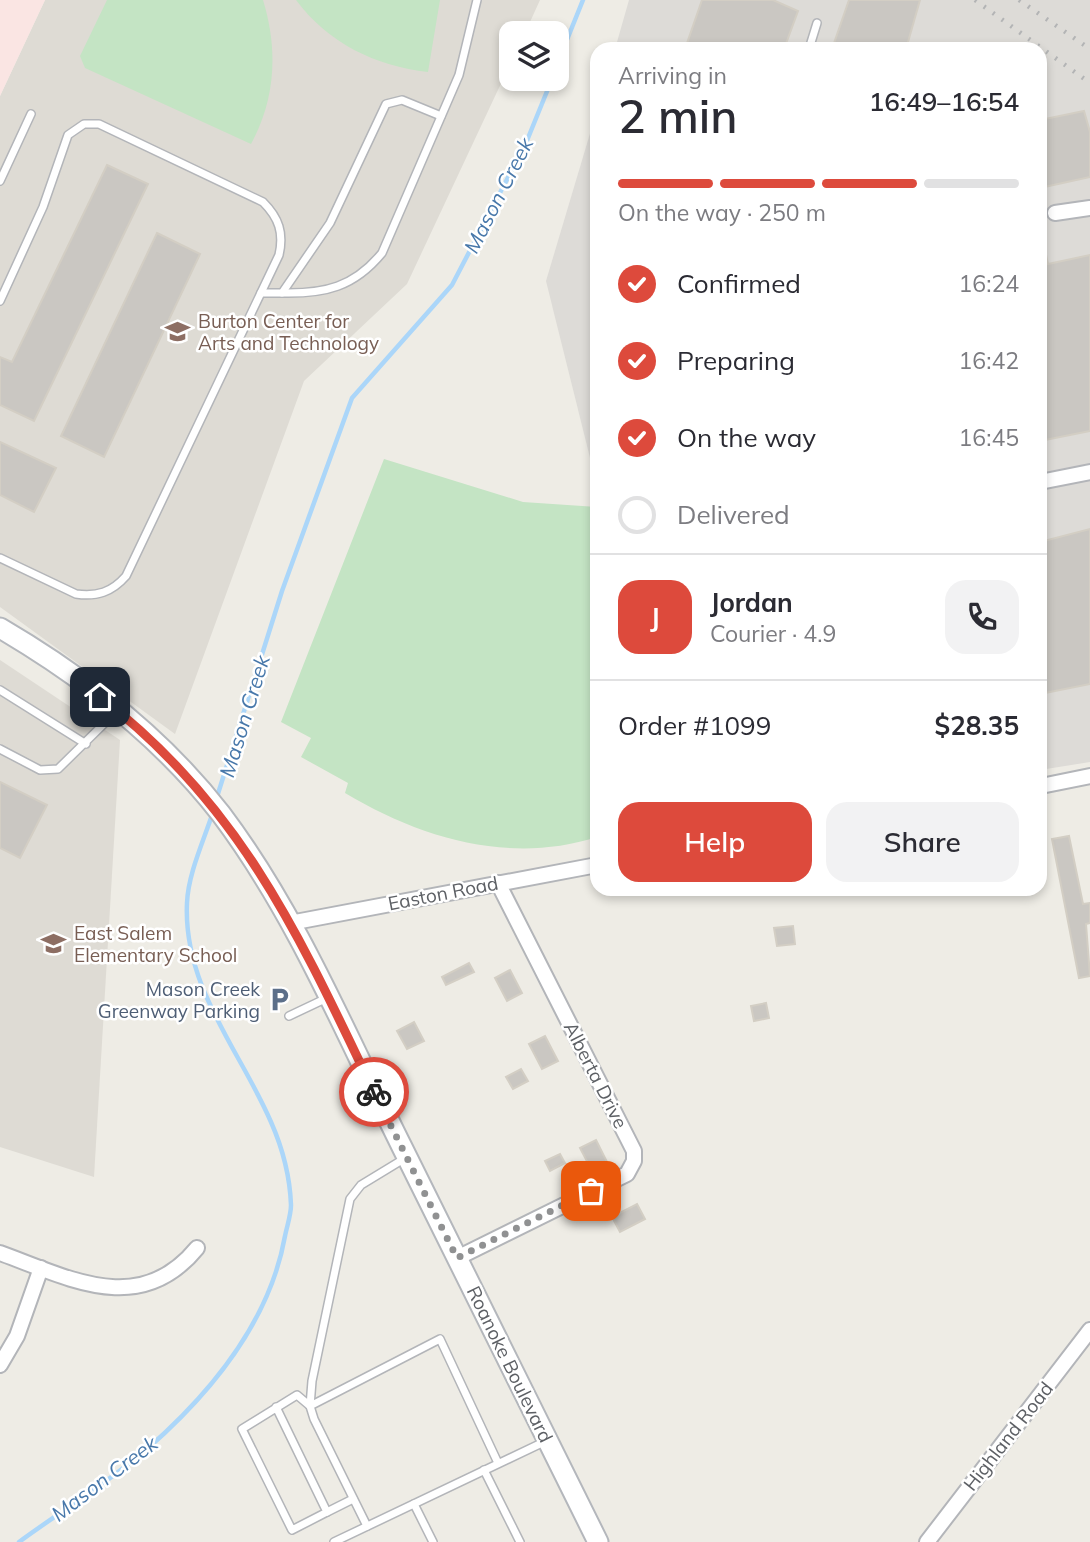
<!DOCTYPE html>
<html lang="en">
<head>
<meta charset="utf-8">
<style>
  :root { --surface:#fff; --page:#f2f2f3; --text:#2b2b33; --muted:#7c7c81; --line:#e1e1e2; --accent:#dd4a3c }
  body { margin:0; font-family:Mulish,sans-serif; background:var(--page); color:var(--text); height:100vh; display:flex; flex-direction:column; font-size:26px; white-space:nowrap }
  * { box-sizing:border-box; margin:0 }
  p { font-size:23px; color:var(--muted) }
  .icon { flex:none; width:38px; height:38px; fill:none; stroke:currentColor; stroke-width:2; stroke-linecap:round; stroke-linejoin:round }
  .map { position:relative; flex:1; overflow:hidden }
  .panel { position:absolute; left:590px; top:42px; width:457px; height:854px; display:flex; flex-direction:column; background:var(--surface); border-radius:21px; box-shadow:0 4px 10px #0003 }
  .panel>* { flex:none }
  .controls { position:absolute; left:499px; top:21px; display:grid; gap:14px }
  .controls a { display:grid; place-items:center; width:70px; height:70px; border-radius:14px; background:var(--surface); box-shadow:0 4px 10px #0003; font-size:35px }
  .pin { position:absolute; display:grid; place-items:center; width:60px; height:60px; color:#fff; margin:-30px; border-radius:14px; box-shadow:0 4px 10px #0006 }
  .courier { position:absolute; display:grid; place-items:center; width:70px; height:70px; margin:-35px; border:5px solid #dd4a3c; border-radius:50%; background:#fff; color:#222; box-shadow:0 2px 9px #0007 }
  .head em { font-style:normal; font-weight:600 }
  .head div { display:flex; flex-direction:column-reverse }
  .head { display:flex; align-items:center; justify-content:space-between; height:119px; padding:0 28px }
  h1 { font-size:46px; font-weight:600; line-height:52px }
  .bar { display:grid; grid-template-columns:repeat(4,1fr); gap:10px 7px; align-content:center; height:84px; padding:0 28px }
  .bar i { height:9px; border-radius:5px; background:var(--line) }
  .bar .active { background:var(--accent) }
  .bar p { grid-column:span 4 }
  .line { display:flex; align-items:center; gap:18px; padding:0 28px; border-top:2px solid var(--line) }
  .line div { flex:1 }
  .round { display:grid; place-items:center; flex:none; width:74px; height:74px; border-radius:21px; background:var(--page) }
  ol { padding:0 28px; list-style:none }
  li { display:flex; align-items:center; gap:21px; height:77px }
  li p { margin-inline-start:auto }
  li .icon { padding:7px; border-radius:50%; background:var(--accent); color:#fff; stroke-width:4 }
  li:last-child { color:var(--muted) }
  li i { width:38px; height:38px; border:4px solid var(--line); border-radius:50% }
  .action { display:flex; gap:14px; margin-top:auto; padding:14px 28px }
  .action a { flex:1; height:80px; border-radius:21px; background:var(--accent); color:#fff; font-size:28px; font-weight:600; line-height:80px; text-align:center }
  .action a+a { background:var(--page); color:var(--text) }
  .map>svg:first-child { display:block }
</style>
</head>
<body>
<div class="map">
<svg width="1090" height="1542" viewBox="0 0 1090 1542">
  <rect width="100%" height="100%" fill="#eeece5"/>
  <!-- industrial -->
  <g fill="#dddbd7">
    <polygon points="629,0 1090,0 1090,762 1040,770 1040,49 615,49"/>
    <polygon points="597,110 597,486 546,281"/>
  </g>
  <!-- education -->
  <g fill="#dedbd4">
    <polygon points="45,0 540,0 525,33 511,33 511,62 407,284 304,381 175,734 0,607 0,96"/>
    <polygon points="0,660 120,740 94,1177 0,1147"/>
  </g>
  <!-- medical -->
  <polygon fill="#fae5e3" points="0,0 45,0 0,96"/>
  <!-- green -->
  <g fill="#c4e4c4">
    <path d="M107 0H263C278 49 276 98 251 144L85 68 80 56Z"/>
    <path d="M296 0H440L428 72C375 66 328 43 296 0Z"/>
    <path d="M384 459 523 502 597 507V837C510 865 420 838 345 793L348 783 301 757 311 738 281 722Z"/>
  </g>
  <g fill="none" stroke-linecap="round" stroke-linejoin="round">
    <!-- stream -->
    <g stroke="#abd6f9" stroke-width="4.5">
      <polyline points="556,67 583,0"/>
      <polyline points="216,800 282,591 352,398 452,285 526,143 552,79"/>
      <path d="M19 1542C61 1511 108 1483 147 1449 211 1393 270 1321 285 1236 287 1226 291 1215 291 1205 290 1178 282 1147 271 1122 240 1050 183 987 187 903 188 874 204 840 213 812"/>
    </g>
  </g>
  <!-- building -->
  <g fill="#cac7c2" stroke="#d3cec4" stroke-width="2">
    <polygon points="702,0 773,0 798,11 784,49 685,49"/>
    <polygon points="849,0 920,0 906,49 832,49"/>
    <polygon points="1084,111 1090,132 1090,177 1040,188 1040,120"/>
    <polygon points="107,165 148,184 34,421 0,405 0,357 12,362"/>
    <polygon points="1040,227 1048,264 1090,255 1090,431 1040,441"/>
    <polygon points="157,233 200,254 104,457 61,436"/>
    <polygon points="0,442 56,468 34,512 0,495"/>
    <polygon points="1090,529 1090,684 1040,694 1040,542"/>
    <polygon points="0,782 47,805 20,858 0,848"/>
    <polygon points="1069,836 1083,904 1090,903 1090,923 1086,924 1090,976 1079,978 1052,839"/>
    <polygon points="793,926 795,944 777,946 774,928"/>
    <polygon points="469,963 474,972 446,985 442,977"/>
    <polygon points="510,970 522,993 507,1001 495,978"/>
    <polygon points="766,1003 769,1018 754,1021 751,1006"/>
    <polygon points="414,1022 424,1041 407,1049 397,1031"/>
    <polygon points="545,1036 558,1061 542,1069 529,1044"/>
    <polygon points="521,1069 528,1081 513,1089 506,1077"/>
    <polygon points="596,1140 607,1162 591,1169 580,1148"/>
    <polygon points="560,1154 565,1163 550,1171 545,1161"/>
    <polygon points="637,1204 645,1219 620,1232 612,1217"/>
  </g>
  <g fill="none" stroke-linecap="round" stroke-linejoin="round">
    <defs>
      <g id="lane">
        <polyline points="809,49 817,23"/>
        <polyline points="0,181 31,114"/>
        <polyline points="261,293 282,293 330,223 386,104 402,100 441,116"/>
        <path d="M282 293C325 294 354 287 382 253L459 75 477 0"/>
        <path d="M0 301 43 207 68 135 84 124H99L263 202C279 218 284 233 279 255L126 576C112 592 97 597 76 594L0 558"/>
        <polyline points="0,690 86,744"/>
        <polyline points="0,749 40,770 58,769 117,711"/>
        <polyline points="289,1016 327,998"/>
        <polyline points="276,1407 327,1512 292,1530 242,1429 297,1395 310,1406 440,1339 498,1463"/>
        <polyline points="484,1470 520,1542"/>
        <polyline points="414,1504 433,1542"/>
        <polyline points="327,1512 353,1499"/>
        <polyline points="367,1526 314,1419 310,1406 312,1381 350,1199 361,1185 407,1157"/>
        <polyline points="334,1542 546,1441"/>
      </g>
      <g id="street">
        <polyline points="1055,213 1090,208"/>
        <polyline points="1040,482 1090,472"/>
        <polyline points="1046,785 1090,776"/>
        <polyline points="290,923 597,865"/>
        <path d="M0 1253C69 1278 140 1318 197 1248"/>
        <polyline points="457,1258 627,1174 634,1161 634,1151 498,883"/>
        <polyline points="0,1365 17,1336 41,1268"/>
        <polyline points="927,1542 1090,1330"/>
      </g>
      <path id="secondary" d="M0 628C82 676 162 738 221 814 297 915 346 1035 402 1147 467 1279 533 1410 598 1542"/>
    </defs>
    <!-- lane casing -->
    <use href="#lane" stroke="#b3b5b9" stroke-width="10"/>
    <!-- street casing -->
    <use href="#street" stroke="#b3b5b9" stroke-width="18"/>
    <!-- secondary casing -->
    <use href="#secondary" stroke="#b4b7bc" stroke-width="23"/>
    <!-- lane -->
    <use href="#lane" stroke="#fff" stroke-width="7"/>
    <!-- street -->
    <use href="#street" stroke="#fff" stroke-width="14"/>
    <!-- secondary -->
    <use href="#secondary" stroke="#fff" stroke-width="19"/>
    <!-- rail -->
    <g stroke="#b3b4b5" stroke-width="4.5" stroke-dasharray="2 9" stroke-linecap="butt">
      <polyline points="975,0 1090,83"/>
      <polyline points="1019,0 1090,49"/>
    </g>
  </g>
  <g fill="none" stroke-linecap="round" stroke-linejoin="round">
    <!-- done -->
    <polyline stroke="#909192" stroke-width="7" stroke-dasharray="0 12.6" points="374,1092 457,1258 591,1191"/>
    <!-- route -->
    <path stroke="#dd4a3c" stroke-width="9" d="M100 697C241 805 300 937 374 1092"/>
  </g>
  <!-- icons -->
  <defs>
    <symbol id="school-bare" viewBox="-9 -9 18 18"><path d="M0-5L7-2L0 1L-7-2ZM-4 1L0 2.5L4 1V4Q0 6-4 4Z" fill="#8d6e63" stroke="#fff" stroke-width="2.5" paint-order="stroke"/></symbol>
    <symbol id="parking-bare" viewBox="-9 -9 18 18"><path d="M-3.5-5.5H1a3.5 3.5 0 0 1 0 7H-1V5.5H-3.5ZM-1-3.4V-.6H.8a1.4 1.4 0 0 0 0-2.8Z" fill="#5c6f8a" stroke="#fff" stroke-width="2.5" paint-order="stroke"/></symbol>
  </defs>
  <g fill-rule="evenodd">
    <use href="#school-bare" x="160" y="314" width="35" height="35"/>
    <use href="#school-bare" x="36" y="926" width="35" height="35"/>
    <use href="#parking-bare" x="262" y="982" width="35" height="35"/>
  </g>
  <g text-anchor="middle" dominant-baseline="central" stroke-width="5" stroke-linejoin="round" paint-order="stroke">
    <!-- education labels -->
    <g font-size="19" fill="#785e54" stroke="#fff" text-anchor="start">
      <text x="198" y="321">Burton Center for<tspan x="198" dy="22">Arts and Technology</tspan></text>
      <text x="74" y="933">East Salem<tspan x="74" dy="22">Elementary School</tspan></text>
    </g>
    <!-- street labels -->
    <g font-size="19" fill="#5d6065" stroke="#fff">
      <text transform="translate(443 893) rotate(-11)">Easton Road</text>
      <text transform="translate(596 1075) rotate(63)">Alberta Drive</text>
      <text transform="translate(510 1364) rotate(64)">Roanoke Boulevard</text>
      <text transform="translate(1008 1436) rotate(-52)">Highland Road</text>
    </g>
    <!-- service labels -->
    <g font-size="19" fill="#4e5e75" stroke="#fff" text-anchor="end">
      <text x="260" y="989">Mason Creek<tspan x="260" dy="22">Greenway Parking</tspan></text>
    </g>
    <!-- water labels -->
    <g font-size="21" font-style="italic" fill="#4878aa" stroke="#fff">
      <text transform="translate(498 195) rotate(-63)">Mason Creek</text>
      <text transform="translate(244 716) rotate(-73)">Mason Creek</text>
      <text transform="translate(104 1478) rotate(-37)">Mason Creek</text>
    </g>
  </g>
</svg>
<div class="controls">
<a><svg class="icon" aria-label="layers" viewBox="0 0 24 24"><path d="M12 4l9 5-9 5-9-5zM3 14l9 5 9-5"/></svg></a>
</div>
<div class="pin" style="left:591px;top:1191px;background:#ea580c"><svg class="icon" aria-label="bag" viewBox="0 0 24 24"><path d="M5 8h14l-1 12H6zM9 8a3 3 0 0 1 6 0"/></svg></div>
<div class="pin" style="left:100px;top:697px;background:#1f2937"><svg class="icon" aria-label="home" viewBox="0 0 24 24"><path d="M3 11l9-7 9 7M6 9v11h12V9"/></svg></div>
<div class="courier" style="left:374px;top:1092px"><svg class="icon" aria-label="bike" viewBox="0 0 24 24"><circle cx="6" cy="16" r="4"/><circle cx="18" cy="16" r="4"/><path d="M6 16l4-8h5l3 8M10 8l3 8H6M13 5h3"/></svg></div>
<section class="panel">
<div class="head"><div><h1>2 min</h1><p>Arriving in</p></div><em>16:49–16:54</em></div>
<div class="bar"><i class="active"></i><i class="active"></i><i class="active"></i><i></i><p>On the way · 250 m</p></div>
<ol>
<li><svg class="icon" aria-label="check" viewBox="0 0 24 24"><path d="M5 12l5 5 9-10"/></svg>Confirmed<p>16:24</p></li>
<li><svg class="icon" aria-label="check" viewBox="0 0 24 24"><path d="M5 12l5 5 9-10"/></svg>Preparing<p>16:42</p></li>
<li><svg class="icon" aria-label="check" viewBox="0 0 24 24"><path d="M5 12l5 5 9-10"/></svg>On the way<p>16:45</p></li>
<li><i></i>Delivered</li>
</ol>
<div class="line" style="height:126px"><b class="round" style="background:var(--accent);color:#fff">J</b><div><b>Jordan</b><p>Courier · 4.9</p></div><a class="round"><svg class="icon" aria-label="phone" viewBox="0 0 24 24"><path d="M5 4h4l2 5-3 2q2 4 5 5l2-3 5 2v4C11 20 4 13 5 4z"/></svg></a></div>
<div class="line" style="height:91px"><div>Order #1099</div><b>$28.35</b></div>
<div class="action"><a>Help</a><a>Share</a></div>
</section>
</div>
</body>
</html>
